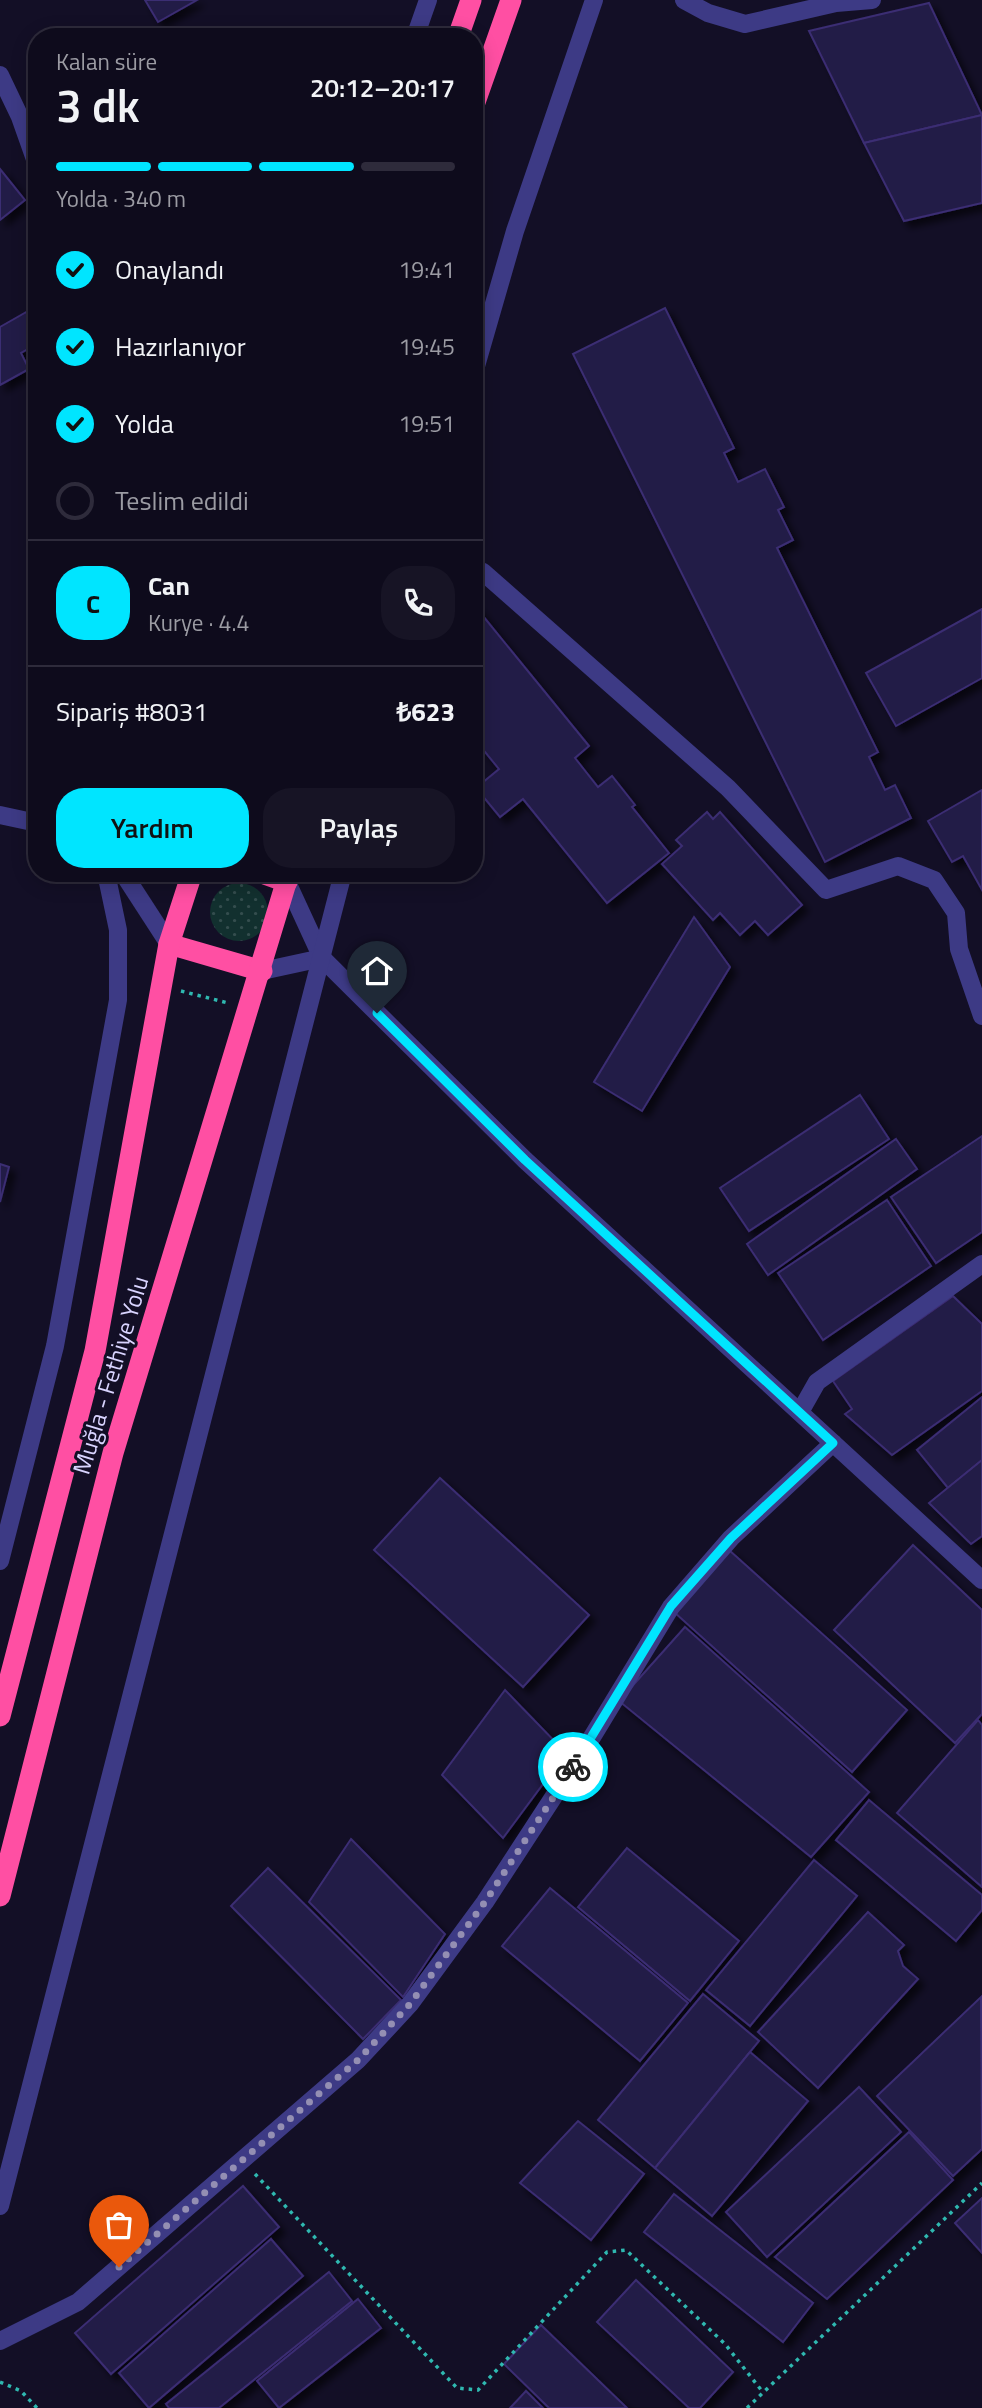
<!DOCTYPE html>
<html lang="tr">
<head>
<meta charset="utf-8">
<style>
  :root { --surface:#0e0b1c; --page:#171425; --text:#f1f3f6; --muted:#9b9ba3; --line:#2e2b3b; --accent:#00e5ff }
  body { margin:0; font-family:"Titillium Web",sans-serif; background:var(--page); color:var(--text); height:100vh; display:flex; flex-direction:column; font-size:26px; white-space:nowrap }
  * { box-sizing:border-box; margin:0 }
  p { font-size:23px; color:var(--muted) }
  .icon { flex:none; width:38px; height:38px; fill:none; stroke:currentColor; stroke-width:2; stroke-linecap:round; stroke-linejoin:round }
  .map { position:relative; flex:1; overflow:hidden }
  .details { position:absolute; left:28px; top:28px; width:455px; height:854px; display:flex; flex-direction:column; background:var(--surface); border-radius:28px; box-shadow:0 4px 18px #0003,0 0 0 2px var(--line) }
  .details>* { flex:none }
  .pin { position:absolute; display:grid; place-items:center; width:60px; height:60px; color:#fff; margin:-72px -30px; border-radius:50% 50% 50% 0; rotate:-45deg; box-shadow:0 0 7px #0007 }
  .pin .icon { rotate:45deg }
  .courier { position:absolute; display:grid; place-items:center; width:70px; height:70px; margin:-35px; border:5px solid #00e5ff; border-radius:50%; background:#fff; color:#222; box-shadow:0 2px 9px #0007 }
  .headline em { font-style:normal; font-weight:600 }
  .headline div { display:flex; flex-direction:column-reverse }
  .headline { display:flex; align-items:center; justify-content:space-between; height:119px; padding:0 28px }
  h1 { font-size:46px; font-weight:600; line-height:52px }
  .bar { display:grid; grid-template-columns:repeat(4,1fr); gap:10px 7px; align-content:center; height:84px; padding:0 28px }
  .bar i { height:9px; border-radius:5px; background:var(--line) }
  .bar .selected { background:var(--accent) }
  .bar p { grid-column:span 4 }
  .line { display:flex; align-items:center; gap:18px; padding:0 28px; border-top:2px solid var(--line) }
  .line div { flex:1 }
  .round { display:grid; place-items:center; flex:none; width:74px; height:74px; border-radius:28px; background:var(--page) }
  ol { padding:0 28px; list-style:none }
  li { display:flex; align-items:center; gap:21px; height:77px }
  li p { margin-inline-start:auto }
  li .icon { padding:7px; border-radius:50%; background:var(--accent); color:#111; stroke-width:4 }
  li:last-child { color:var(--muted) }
  li i { width:38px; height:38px; border:4px solid var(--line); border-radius:50% }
  .action { display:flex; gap:14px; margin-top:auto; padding:14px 28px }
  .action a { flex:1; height:80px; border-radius:28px; background:var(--accent); color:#111; font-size:28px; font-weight:600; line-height:80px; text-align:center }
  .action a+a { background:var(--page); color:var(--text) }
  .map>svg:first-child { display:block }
</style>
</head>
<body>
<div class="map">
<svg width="982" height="2408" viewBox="0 0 982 2408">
  <defs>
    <pattern id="grass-dots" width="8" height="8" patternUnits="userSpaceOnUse" patternTransform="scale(1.75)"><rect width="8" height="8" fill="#12302f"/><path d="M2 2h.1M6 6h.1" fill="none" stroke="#344d4e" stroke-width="1.8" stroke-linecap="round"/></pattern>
    <filter id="shadow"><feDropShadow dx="6" dy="6" stdDeviation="3.5" flood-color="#0009"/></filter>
  </defs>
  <rect width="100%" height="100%" fill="#130f26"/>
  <!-- grass -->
  <circle fill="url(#grass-dots)" cx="239" cy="912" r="29"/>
  <!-- building -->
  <g fill="#241b47" stroke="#3b2d73" stroke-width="2" filter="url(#shadow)">
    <polygon points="145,0 197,0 158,22"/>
    <polygon points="929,3 982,115 864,143 809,31"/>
    <polygon points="982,115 982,203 904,221 864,143"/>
    <polygon points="0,169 25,200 0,220"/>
    <polygon points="37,306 37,344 21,353 29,369 0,385 0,327"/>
    <polygon points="665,308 734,448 724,453 738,482 765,469 784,507 778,510 793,540 777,548 878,752 869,757 885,790 895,785 911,818 825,862 573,354"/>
    <polygon points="474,605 589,746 575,758 598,787 612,776 635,805 632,807 669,853 607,903 523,799 500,817 476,788 499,769 477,742 474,744"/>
    <polygon points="982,609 982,678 896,726 866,673"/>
    <polygon points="982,790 982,890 963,856 952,862 928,821"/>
    <polygon points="707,812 713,819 720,812 802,905 768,935 755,921 740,935 720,913 713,920 662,864 682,846 676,840"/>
    <polygon points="694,917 730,967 642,1111 594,1082"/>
    <polygon points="860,1095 889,1139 749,1231 720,1188"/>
    <polygon points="982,1136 982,1232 936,1263 891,1197"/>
    <polygon points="896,1139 917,1169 768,1275 747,1244"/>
    <polygon points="0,1164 9,1167 0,1202"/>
    <polygon points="887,1200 931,1266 823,1340 778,1273"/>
    <polygon points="953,1296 982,1324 982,1391 892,1455 845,1414 852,1409 833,1381"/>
    <polygon points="982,1397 982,1460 948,1488 917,1450"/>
    <polygon points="982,1460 982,1536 971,1544 929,1503"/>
    <polygon points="440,1478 589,1615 523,1687 374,1550"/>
    <polygon points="913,1545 982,1610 982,1714 955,1743 834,1630"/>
    <polygon points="729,1550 907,1710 852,1772 674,1612"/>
    <polygon points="685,1627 869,1792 811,1857 619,1701"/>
    <polygon points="505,1690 566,1753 503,1838 442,1775"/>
    <polygon points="978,1720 982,1725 982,1887 897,1813"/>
    <polygon points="869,1800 982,1895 982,1910 956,1941 836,1840"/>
    <polygon points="351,1839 445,1934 403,1997 309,1902"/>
    <polygon points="627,1848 739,1941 690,2001 578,1907"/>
    <polygon points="814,1860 857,1896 750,2026 706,1990"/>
    <polygon points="268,1868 401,2000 363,2039 231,1906"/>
    <polygon points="550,1888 688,2003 640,2061 502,1946"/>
    <polygon points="868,1912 904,1945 898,1951 903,1966 918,1979 818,2088 758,2032"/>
    <polygon points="703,1994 759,2041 655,2168 598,2120"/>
    <polygon points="981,1997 982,2149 953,2176 877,2096"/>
    <polygon points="750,2052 808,2101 712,2216 655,2168"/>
    <polygon points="859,2087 901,2132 767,2257 726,2212"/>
    <polygon points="578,2121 644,2174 591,2240 520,2183"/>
    <polygon points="909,2132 953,2180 827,2299 775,2257"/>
    <polygon points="243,2186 279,2227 111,2374 75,2333"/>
    <polygon points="674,2194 813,2303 783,2342 644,2232"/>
    <polygon points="982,2198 982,2253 955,2223"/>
    <polygon points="271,2239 303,2276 149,2408 119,2373"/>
    <polygon points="329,2272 352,2301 219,2408 169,2408 166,2404"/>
    <polygon points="636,2280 733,2372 700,2408 689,2408 597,2322"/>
    <polygon points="358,2299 381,2328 279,2408 257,2381"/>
    <polygon points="541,2325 627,2408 549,2408 504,2364"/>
    <polygon points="526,2391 543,2408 510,2408"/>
  </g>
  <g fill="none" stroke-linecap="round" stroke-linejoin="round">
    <!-- path -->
    <g stroke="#2fb8b0" stroke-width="3.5" stroke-dasharray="3.5 5" stroke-linecap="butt">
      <polyline points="181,991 228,1003"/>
      <polyline points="255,2174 457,2388 478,2390 607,2252 626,2250 725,2344 762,2391"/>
      <polyline points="0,2382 21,2391 37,2408"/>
      <polyline points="747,2408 982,2183"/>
    </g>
    <!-- minor -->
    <g stroke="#3d3a85" stroke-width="18">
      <polyline points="684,0 708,13 745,24 836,3 872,0"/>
      <polyline points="415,37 428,0"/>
      <polyline points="0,75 20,117 37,165"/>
      <polyline points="474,373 515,231 594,0"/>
      <polyline points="474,568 483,572 728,788 826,890 898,866 934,880 956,913 959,949 982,1016"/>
      <polyline points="0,815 37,823"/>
      <polyline points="123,873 169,944"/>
      <polyline points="287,882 322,958 525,1160 982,1580"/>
      <polyline points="262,971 322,958"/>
      <polyline points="800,1412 817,1382 982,1264"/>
      <polyline points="0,1561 55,1346 118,1000 118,930 106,873"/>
      <polyline points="0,2206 343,873"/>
      <polyline points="0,2341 78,2302 358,2060 410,2004 485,1902 586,1747 671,1607 731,1538 833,1443"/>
    </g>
    <!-- highway -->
    <g stroke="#ff4fa3" stroke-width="21">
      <polyline points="458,37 471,0"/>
      <polyline points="474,105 511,0"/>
      <polyline points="262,873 287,882"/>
      <polyline points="169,944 262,971"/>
      <polyline points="0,1716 95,1351 169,944 192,873"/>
      <polyline points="0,1896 113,1453 289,873"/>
    </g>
  </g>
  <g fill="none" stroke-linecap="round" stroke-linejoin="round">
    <!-- done -->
    <polyline stroke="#948fb3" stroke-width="7" stroke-dasharray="0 12.6" points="119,2267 358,2060 410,2004 485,1902 573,1767"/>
    <!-- route -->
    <polyline stroke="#00e5ff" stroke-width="9" points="377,1013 525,1160 833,1443 731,1538 671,1606 573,1767"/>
  </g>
  <g text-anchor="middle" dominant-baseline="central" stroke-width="6" stroke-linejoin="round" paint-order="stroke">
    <!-- street labels -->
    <g font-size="24" fill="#d9d4ff" stroke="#130f26">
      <text transform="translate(110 1375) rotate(-73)">Muğla - Fethiye Yolu</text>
    </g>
  </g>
</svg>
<div class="pin" style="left:119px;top:2267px;background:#ea580c"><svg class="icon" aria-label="bag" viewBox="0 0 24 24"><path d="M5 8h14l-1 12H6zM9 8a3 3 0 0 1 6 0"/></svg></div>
<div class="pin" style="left:377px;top:1013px;background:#1f2937"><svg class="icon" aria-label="home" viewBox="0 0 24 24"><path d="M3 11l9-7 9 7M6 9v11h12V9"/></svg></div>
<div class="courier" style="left:573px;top:1767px"><svg class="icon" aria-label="bike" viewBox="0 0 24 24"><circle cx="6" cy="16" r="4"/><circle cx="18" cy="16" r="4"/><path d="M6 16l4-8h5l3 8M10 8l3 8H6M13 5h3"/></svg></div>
<section class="details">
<div class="headline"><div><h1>3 dk</h1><p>Kalan süre</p></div><em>20:12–20:17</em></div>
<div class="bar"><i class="selected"></i><i class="selected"></i><i class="selected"></i><i></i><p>Yolda · 340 m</p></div>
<ol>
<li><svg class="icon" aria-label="check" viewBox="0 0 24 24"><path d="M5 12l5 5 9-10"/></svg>Onaylandı<p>19:41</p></li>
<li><svg class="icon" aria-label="check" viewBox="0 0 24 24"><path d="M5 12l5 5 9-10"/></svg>Hazırlanıyor<p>19:45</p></li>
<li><svg class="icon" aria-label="check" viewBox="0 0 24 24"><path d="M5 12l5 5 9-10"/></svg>Yolda<p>19:51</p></li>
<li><i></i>Teslim edildi</li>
</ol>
<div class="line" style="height:126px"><b class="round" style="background:var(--accent);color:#111">C</b><div><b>Can</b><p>Kurye · 4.4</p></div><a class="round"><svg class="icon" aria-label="phone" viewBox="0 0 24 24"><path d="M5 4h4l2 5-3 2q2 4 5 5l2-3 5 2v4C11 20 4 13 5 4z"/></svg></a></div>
<div class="line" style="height:91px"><div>Sipariş #8031</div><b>₺623</b></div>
<div class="action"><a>Yardım</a><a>Paylaş</a></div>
</section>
</div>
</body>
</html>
